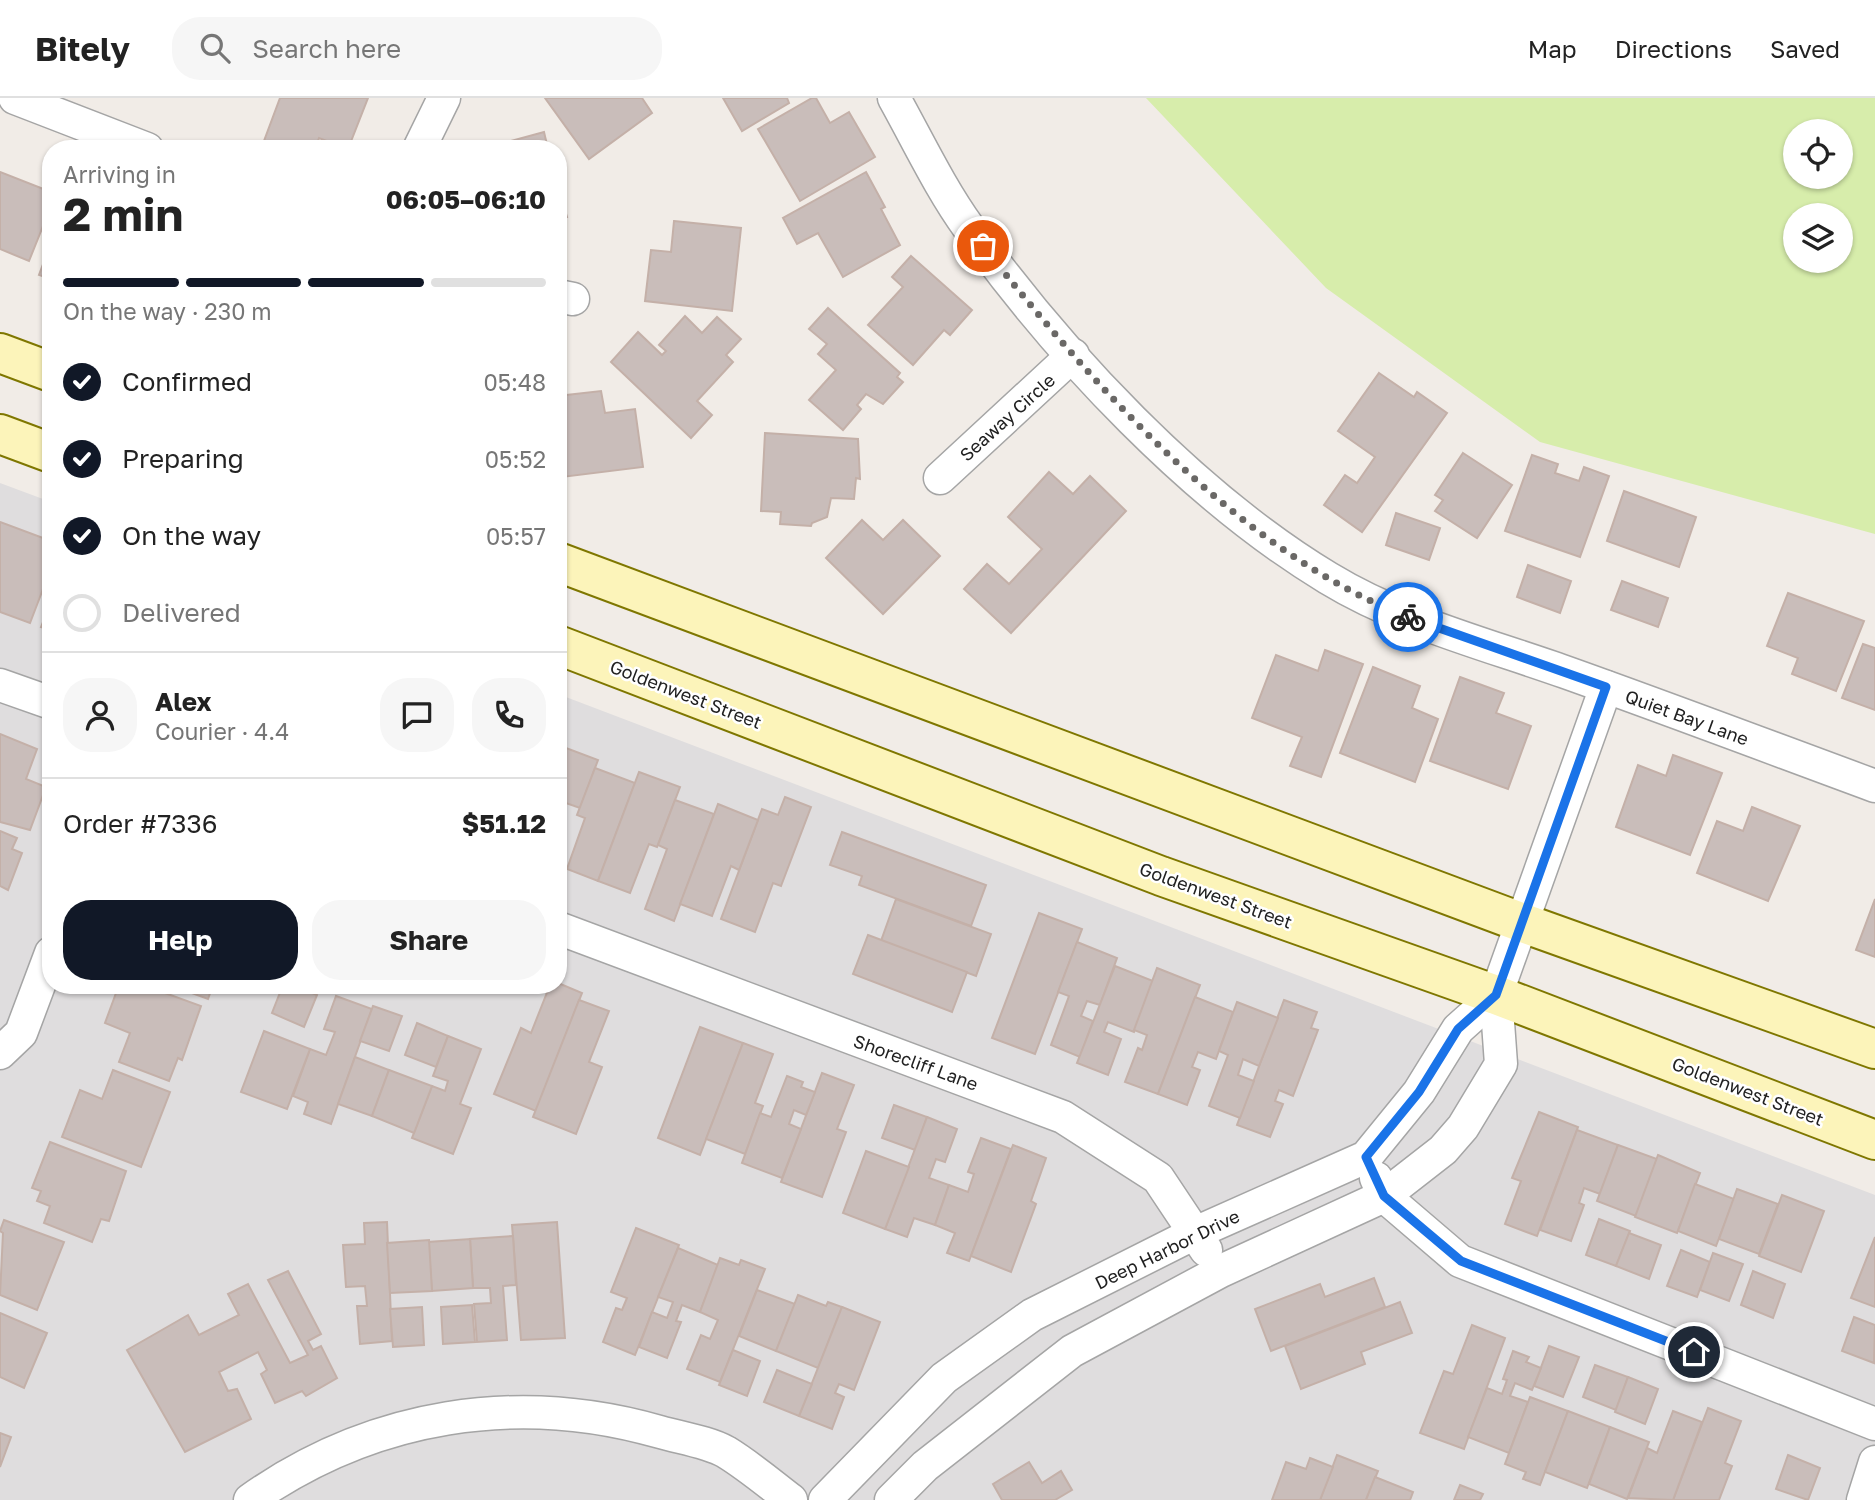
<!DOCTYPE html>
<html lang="en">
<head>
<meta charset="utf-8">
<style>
  :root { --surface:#fff; --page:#f6f6f6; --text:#222; --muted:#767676; --line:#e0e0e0; --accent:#111827 }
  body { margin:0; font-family:"Golos Text",sans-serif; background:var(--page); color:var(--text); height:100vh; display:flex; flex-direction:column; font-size:26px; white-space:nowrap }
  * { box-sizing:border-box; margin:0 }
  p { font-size:23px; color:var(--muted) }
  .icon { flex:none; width:38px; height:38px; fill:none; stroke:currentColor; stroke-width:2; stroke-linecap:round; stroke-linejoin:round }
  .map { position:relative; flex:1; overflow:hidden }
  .side { position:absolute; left:42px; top:42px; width:525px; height:854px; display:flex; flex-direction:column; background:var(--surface); border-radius:28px; box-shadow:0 2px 5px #0004 }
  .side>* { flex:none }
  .fabs { position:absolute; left:1783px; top:21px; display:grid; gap:14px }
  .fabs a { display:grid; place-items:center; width:70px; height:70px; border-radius:50%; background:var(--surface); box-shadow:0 2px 5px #0004; font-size:35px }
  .pin { position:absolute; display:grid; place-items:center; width:60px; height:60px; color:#fff; margin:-30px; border:4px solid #fff; border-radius:50%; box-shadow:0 2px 7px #0007 }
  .courier { position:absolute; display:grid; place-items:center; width:70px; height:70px; margin:-35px; border:5px solid #1a73e8; border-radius:50%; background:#fff; color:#222; box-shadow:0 2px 9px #0007 }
  .head em { font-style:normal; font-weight:700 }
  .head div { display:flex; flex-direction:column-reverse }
  .head { display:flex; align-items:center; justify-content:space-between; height:119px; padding:0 21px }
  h1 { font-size:46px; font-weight:700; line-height:52px }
  .bar { display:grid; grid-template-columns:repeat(4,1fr); gap:10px 7px; align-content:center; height:84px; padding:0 21px }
  .bar i { height:9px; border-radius:5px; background:var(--line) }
  .bar .current { background:var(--accent) }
  .bar p { grid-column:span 4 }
  .line { display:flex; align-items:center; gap:18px; padding:0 21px; border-top:2px solid var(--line) }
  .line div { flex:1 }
  .round { display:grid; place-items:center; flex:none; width:74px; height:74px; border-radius:28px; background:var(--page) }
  ol { padding:0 21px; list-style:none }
  li { display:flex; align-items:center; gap:21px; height:77px }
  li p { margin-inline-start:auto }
  li .icon { padding:7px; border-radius:50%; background:var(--accent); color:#fff; stroke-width:4 }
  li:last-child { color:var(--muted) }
  li i { width:38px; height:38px; border:4px solid var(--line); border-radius:50% }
  .button { display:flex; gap:14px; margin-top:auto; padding:14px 21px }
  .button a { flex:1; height:80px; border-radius:28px; background:var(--accent); color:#fff; font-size:28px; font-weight:700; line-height:80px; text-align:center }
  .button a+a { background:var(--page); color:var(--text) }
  header { display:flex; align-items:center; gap:42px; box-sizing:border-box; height:98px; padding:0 35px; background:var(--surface); border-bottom:2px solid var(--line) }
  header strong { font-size:33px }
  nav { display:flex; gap:38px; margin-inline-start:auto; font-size:24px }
  .search { width:490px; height:63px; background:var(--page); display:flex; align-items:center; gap:18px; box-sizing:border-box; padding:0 24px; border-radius:28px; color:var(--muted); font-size:26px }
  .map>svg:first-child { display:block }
</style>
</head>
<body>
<header>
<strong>Bitely</strong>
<div class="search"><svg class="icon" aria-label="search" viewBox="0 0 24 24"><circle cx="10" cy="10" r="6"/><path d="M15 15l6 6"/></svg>Search here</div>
<nav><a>Map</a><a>Directions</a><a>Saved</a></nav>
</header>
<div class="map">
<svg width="1875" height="1402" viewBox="0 0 1875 1402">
  <rect width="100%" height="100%" fill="#f1ece7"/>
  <!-- residential -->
  <polygon fill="#dfddde" points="0,385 51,404 51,887 558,887 558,596 1875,1097 1875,1402 0,1402"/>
  <!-- grass -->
  <path fill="#d7edab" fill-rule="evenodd" d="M1146 0H1875V436L1540 344 1326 190ZM1796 33H1841V79H1796ZM1796 117H1841V163H1796Z"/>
  <!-- building -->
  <g fill="#c9bdba" stroke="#c4b0a8" stroke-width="2">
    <polygon points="280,0 368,0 348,51 319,40 315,51 286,51 264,43"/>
    <polygon points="545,0 642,0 652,15 589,61"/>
    <polygon points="723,0 787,0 789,5 742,33"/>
    <polygon points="812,0 816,0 830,25 849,14 875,59 800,103 758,31"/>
    <polygon points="544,34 548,51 473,49 491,44 492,48"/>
    <polygon points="0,74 51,94 51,108 29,163 0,151"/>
    <polygon points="866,74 885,109 881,111 900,147 843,179 818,135 797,146 783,120"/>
    <polygon points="558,88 567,119 558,122"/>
    <polygon points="674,123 741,130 732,213 645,203 651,152 671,154"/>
    <polygon points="51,145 51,181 39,177"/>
    <polygon points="911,158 972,212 950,237 944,232 913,267 868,227 903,189 892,179"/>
    <polygon points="828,210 900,275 897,279 903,284 883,306 866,296 857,307 861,311 843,332 809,302 836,272 818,256 827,246 809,231"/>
    <polygon points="685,218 702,235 717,219 741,241 726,257 733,264 697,303 712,317 691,340 611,264 638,234 662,257 666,253 659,247"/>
    <polygon points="1379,275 1414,299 1417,294 1447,315 1362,434 1324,407 1345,377 1357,385 1375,359 1338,333"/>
    <polygon points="601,293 605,315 635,311 643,369 562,379 558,348 558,298"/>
    <polygon points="765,335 858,341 860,381 856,380 854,401 831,400 827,419 812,425 811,428 780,426 781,414 761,413"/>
    <polygon points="1463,355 1512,387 1477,440 1435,413 1443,402 1435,397"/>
    <polygon points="1532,357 1558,366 1555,375 1579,383 1584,369 1609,378 1580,459 1505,433"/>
    <polygon points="1049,374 1073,396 1090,378 1126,413 1011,535 964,491 987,466 1009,486 1042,451 1008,419"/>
    <polygon points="1624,393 1696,419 1679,469 1607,443"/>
    <polygon points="1396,415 1440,430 1429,462 1386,447"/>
    <polygon points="862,422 883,442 903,422 940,458 883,516 826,460"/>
    <polygon points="0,424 51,443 51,470 30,525 0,514"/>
    <polygon points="1528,467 1571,483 1560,515 1517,499"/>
    <polygon points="1622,483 1668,500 1658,529 1611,512"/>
    <polygon points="1788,495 1864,523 1836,593 1792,576 1798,560 1767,548"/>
    <polygon points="51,504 51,532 41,529"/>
    <polygon points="1863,546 1875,550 1875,612 1842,600"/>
    <polygon points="1325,552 1363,566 1321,679 1290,668 1302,639 1252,620 1276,557 1318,573"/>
    <polygon points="1373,569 1420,588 1412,610 1438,621 1415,684 1340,655"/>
    <polygon points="1460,579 1504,595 1496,615 1531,628 1508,691 1430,663"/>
    <polygon points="0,636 37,651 26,681 46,689 30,732 0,724"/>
    <polygon points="558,647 598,662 580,710 566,705 561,719 565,721 558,738"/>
    <polygon points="1673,657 1722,675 1690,757 1616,729 1638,667 1666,678"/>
    <polygon points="595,670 635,685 598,783 567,771 585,720 577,717"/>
    <polygon points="639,674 680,689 657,749 649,746 630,795 598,783"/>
    <polygon points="785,699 811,709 781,788 773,785 755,834 721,821 762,711 778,717"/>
    <polygon points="675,702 714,716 674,823 645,811 667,751 658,747"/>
    <polygon points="718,706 758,722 739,772 731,768 712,818 680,806"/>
    <polygon points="1752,709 1800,728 1768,803 1697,775 1717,723 1743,733"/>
    <polygon points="0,733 17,740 12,751 22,755 8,792 0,788"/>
    <polygon points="842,734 986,787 971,828 859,787 862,778 830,767"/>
    <polygon points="896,801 991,836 976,878 881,843"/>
    <polygon points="1875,801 1875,859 1856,852"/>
    <polygon points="1039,815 1082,831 1035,956 992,940"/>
    <polygon points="868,837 967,874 952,914 853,876"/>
    <polygon points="1077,844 1117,860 1100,907 1087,903 1081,918 1093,923 1080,959 1051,947 1069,898 1058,894"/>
    <polygon points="1115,868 1153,883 1134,934 1108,924 1104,934 1121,941 1108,977 1077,965"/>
    <polygon points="1157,870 1200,887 1158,996 1125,984 1138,950 1142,952 1147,937 1134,932"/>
    <polygon points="558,885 582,895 536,1013 494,996 521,930 531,935 550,887"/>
    <polygon points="119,887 143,887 201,908 182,962 178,960 169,983 119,964 130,935 105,925"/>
    <polygon points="170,887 213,887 208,901"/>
    <polygon points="283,887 293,887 317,897 304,929 272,915"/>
    <polygon points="336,898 372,911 331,1026 304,1016 308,1004 293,998 310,951 326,957 335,934 324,931"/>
    <polygon points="1195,899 1233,914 1216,961 1198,954 1192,969 1200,972 1187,1007 1158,996"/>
    <polygon points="579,902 609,913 589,964 602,969 576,1036 533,1019"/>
    <polygon points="1284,902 1317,914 1311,930 1318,932 1293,998 1279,992 1275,1003 1283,1006 1270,1039 1237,1027"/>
    <polygon points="1237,904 1278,920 1259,968 1243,961 1238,977 1254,983 1240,1020 1209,1008 1228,957 1219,953"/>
    <polygon points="373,908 402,918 389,953 360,943"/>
    <polygon points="417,925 448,938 436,969 405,957"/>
    <polygon points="700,929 743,945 700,1057 658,1040"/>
    <polygon points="264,933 310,951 287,1011 241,994"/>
    <polygon points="448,938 481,951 460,1006 471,1010 453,1056 412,1040 432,988 445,993 448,983 433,978"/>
    <polygon points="743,945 773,956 755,1005 763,1008 745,1056 706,1041"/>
    <polygon points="355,959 389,972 372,1018 338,1006"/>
    <polygon points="113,972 170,994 141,1069 62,1039 80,992 102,1001"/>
    <polygon points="389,972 432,988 414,1035 372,1018"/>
    <polygon points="822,975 854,987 837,1031 846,1034 822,1099 781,1084"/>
    <polygon points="787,978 803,984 801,989 815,994 806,1017 794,1012 789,1026 801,1031 782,1080 742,1065 760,1015 771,1019"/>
    <polygon points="894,1007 927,1019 915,1052 882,1040"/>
    <polygon points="1539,1014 1578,1029 1537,1138 1505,1126 1521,1083 1512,1080"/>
    <polygon points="927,1019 957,1031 945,1064 936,1061 929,1080 949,1087 935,1127 914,1120 907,1139 885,1131"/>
    <polygon points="1577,1032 1618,1047 1600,1096 1584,1090 1579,1105 1584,1107 1571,1143 1540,1132"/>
    <polygon points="981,1040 1011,1051 969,1163 947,1155 955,1135 935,1127 949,1087 968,1094 974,1076 968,1074"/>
    <polygon points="50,1044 126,1073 109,1123 101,1121 92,1144 44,1125 50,1108 37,1103 41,1093 32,1090"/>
    <polygon points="1013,1047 1046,1060 1031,1103 1036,1106 1011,1174 971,1158"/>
    <polygon points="1618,1047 1657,1061 1636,1118 1597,1103"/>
    <polygon points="866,1053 909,1069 885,1131 843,1115"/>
    <polygon points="1658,1057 1700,1075 1677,1135 1635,1119"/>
    <polygon points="1695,1086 1734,1101 1716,1148 1678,1133"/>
    <polygon points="1737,1091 1778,1106 1759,1156 1719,1141"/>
    <polygon points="1782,1097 1824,1113 1801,1174 1759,1158"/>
    <polygon points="1599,1121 1630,1133 1616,1168 1586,1157"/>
    <polygon points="4,1122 64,1144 37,1212 0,1197 3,1135 0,1133"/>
    <polygon points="387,1124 392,1243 360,1246 357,1208 367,1208 365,1188 346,1189 343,1147 365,1146 364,1125"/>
    <polygon points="557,1124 565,1240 521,1242 512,1127"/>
    <polygon points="636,1130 679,1147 635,1257 603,1244 616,1210 622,1212 627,1200 611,1194"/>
    <polygon points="1629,1135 1661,1147 1649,1181 1616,1168"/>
    <polygon points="513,1138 516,1187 503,1188 507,1242 477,1244 474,1206 491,1205 490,1190 473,1190 470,1141"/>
    <polygon points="1875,1139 1875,1209 1851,1200"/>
    <polygon points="470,1141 473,1190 432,1193 428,1144"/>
    <polygon points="429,1142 432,1193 390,1195 387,1145"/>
    <polygon points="678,1150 718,1167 700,1214 682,1207 676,1223 681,1224 667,1260 639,1249 652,1214 667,1220 673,1204 658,1199"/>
    <polygon points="1681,1152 1710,1164 1697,1199 1667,1188"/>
    <polygon points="1713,1155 1743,1166 1729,1203 1700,1192"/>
    <polygon points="720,1160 739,1167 741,1162 765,1171 720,1284 687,1271 701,1237 710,1241 718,1222 700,1214"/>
    <polygon points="288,1173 321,1236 308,1243 313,1252 321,1248 337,1280 306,1298 302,1293 275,1305 261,1276 267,1272 258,1254 219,1274 228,1293 237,1291 251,1321 185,1354 127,1252 188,1217 199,1237 239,1217 228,1196 248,1186 290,1265 308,1257 268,1182"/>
    <polygon points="1753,1173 1785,1186 1773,1220 1741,1207"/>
    <polygon points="1374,1180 1385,1209 1271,1253 1255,1211 1320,1186 1325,1199"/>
    <polygon points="757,1192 795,1206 776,1253 739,1238"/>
    <polygon points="798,1197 826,1208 828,1204 842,1209 818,1270 776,1253"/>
    <polygon points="1400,1204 1412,1235 1361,1254 1365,1266 1301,1291 1285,1248"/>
    <polygon points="472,1207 475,1244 443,1246 441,1209"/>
    <polygon points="422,1209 424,1247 393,1249 390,1211"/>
    <polygon points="842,1209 880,1224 854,1292 839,1286 835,1295 844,1299 832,1331 799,1318"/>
    <polygon points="0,1215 47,1235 24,1290 0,1279"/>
    <polygon points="1854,1219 1875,1227 1874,1265 1842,1253"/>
    <polygon points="1472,1227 1505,1240 1464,1351 1420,1335 1444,1273 1453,1276"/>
    <polygon points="1549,1248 1579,1259 1563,1299 1534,1288"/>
    <polygon points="733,1252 760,1263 747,1298 719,1287"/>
    <polygon points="1513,1253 1529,1259 1526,1264 1541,1270 1532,1292 1515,1285 1510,1298 1528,1304 1509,1355 1468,1339 1487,1290 1502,1296 1507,1282 1503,1281"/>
    <polygon points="1595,1267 1628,1279 1616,1312 1583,1299"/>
    <polygon points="777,1272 812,1286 799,1318 764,1304"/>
    <polygon points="1628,1279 1658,1291 1645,1326 1615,1314"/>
    <polygon points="1530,1299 1568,1313 1540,1387 1523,1381 1526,1374 1505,1366"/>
    <polygon points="1708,1310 1741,1323 1725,1365 1732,1368 1719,1402 1673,1402"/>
    <polygon points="1568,1313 1610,1329 1587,1390 1545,1374"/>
    <polygon points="1673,1313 1702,1324 1673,1402 1628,1400 1647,1350 1657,1355"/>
    <polygon points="1610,1329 1649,1344 1627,1401 1589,1386"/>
    <polygon points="0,1335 11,1339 0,1369"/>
    <polygon points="1337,1357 1378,1373 1366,1402 1320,1402"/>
    <polygon points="1788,1357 1820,1370 1808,1402 1776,1391"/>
    <polygon points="1310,1360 1333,1369 1320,1402 1272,1402 1286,1364 1306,1371"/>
    <polygon points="1029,1364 1042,1385 1061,1373 1072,1392 1055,1402 1002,1402 993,1386"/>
    <polygon points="1375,1379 1413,1394 1410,1402 1366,1402"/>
    <polygon points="1460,1387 1483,1396 1480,1402 1454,1402"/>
  </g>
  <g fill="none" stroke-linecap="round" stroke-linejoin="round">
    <defs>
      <g id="street">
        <polyline points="15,0 147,51"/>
        <path d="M894 0C918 43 940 90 969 130 1060 257 1194 399 1328 480 1400 524 1486 546 1565 574 1669 611 1772 650 1875 688"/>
        <polyline points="419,51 444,0"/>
        <polyline points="558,198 573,201"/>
        <polyline points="940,380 1073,257"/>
        <polyline points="0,587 51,605"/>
        <polyline points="558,830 1063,1019 1158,1080 1206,1152"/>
        <polyline points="0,955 21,935 51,855"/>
        <polyline points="1376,1080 1384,1098 1460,1163 1875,1326"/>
        <path d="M250 1402C372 1316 518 1293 660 1334 681 1340 708 1344 726 1354 749 1368 770 1386 791 1402"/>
        <polyline points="825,1402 944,1280 1032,1217 1195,1135 1366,1059 1419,994 1458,931 1496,897"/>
        <polyline points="891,1402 925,1368 1072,1253 1221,1173 1384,1098 1443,1052 1463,1029 1501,966 1496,897 1606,589"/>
        <polyline points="1863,1402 1875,1364"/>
      </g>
      <g id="secondary">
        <polyline points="0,255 51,274"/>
        <polyline points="0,336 51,355"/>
        <polyline points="558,464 1523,825 1875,951"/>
        <polyline points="558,547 1161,778 1496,897 1875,1042"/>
      </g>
    </defs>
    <!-- street casing -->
    <use href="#street" stroke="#a5a5a5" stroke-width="35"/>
    <!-- secondary casing -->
    <use href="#secondary" stroke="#7f7700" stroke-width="42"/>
    <!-- street -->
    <use href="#street" stroke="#fff" stroke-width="32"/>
    <!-- secondary -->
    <use href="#secondary" stroke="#fcf4ba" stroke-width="38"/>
  </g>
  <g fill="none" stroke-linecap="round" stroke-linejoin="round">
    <!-- done -->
    <path stroke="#6a6866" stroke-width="7" stroke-dasharray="0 12.6" d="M983 148C1093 287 1239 454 1408 519"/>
    <!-- route -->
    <polyline stroke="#1a73e8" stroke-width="9" points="1408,519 1606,589 1496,897 1458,931 1419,994 1366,1059 1384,1098 1461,1163 1694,1254"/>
  </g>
  <g text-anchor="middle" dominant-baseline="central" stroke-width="5" stroke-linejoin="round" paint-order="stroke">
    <!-- street labels -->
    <g font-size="18" fill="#212121" stroke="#fff">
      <text transform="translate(1007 319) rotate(-42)">Seaway Circle</text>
      <text transform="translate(686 596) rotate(21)">Goldenwest Street</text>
      <text transform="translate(1687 619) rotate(20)">Quiet Bay Lane</text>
      <text transform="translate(1216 797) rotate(20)">Goldenwest Street</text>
      <text transform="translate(916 964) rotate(20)">Shorecliff Lane</text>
      <text transform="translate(1748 993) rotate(21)">Goldenwest Street</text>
      <text transform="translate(1167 1151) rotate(-26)">Deep Harbor Drive</text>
    </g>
  </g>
</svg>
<div class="fabs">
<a><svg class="icon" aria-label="locate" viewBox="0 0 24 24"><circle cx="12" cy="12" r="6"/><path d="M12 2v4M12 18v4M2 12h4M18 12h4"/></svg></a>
<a><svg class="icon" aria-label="layers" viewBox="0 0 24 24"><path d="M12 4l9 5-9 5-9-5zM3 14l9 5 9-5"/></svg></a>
</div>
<div class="pin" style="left:983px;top:148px;background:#ea580c"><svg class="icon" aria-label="bag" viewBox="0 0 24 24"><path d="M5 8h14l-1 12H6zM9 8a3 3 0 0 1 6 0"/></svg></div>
<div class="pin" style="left:1694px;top:1254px;background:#1f2937"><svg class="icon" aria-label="home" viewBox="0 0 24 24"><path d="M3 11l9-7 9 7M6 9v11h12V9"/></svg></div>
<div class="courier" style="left:1408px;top:519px"><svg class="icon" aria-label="bike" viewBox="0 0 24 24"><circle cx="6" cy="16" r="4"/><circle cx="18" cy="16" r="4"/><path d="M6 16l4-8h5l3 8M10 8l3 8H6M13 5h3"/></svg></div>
<section class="side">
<div class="head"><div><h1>2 min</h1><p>Arriving in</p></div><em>06:05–06:10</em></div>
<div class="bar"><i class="current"></i><i class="current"></i><i class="current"></i><i></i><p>On the way · 230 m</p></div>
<ol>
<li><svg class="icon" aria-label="check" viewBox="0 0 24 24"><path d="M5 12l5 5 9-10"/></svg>Confirmed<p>05:48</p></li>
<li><svg class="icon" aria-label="check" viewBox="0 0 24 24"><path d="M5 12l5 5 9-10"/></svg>Preparing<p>05:52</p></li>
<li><svg class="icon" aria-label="check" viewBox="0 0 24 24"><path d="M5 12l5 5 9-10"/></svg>On the way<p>05:57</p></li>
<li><i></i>Delivered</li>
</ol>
<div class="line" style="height:126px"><a class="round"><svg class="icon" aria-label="person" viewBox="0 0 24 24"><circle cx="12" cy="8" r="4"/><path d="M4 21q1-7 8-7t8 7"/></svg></a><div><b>Alex</b><p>Courier · 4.4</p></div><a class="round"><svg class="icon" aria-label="chat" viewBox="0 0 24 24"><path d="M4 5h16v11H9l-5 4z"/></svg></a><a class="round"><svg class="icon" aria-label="phone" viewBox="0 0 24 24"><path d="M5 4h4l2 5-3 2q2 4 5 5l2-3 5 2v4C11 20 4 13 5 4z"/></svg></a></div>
<div class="line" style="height:91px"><div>Order #7336</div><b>$51.12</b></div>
<div class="button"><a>Help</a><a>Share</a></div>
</section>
</div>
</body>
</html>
